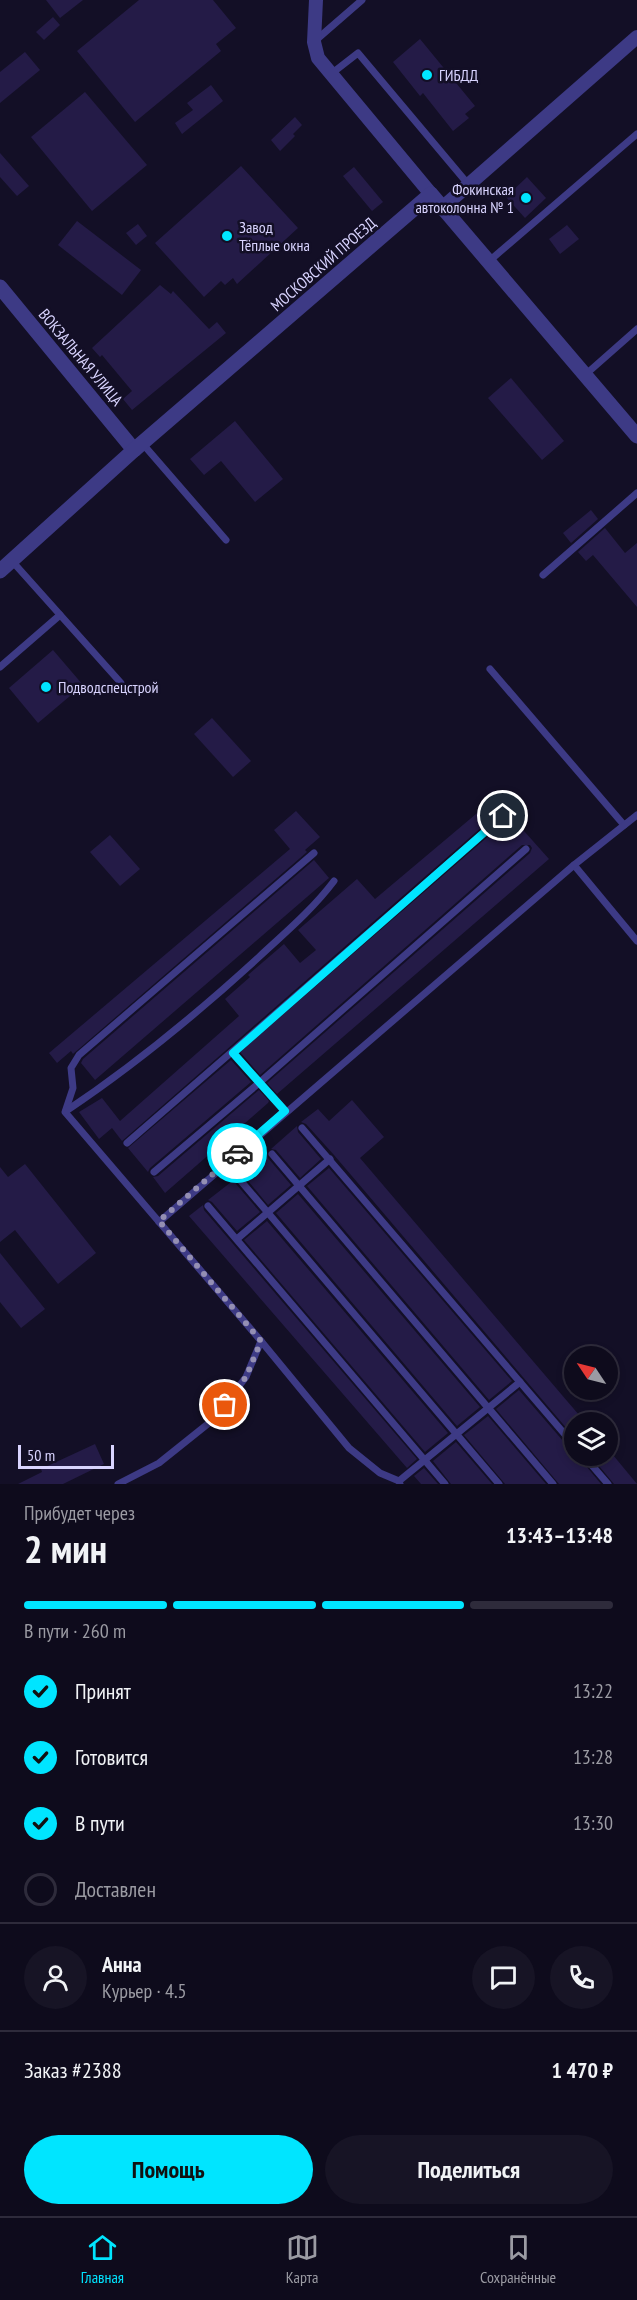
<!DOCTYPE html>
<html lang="ru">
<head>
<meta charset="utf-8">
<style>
  :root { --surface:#0e0b1c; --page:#171425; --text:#f1f3f6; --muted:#9b9ba3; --line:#2e2b3b; --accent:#00e5ff }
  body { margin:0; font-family:"PT Sans Narrow",sans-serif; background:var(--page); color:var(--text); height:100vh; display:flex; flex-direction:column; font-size:22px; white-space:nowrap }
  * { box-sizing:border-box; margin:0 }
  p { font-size:20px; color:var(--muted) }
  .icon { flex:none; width:33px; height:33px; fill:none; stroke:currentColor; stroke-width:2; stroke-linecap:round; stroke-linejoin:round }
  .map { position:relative; height:1484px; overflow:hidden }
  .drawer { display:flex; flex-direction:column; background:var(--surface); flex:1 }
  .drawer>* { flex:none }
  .needle { width:39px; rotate:305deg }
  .fabs { position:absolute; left:564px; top:1346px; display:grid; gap:12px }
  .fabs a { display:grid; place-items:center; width:54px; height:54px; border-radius:50%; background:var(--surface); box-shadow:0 3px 9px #0003,0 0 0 2px var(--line); font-size:30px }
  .scale { position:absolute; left:18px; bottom:15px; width:96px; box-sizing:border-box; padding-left:6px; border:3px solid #d9d4ff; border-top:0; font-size:16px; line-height:21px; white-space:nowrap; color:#d9d4ff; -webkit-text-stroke:4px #130f26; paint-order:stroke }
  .pin { position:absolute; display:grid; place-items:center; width:51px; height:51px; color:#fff; margin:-26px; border:3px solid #fff; border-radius:50%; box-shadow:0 2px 6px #0007 }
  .courier { position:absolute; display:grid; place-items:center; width:60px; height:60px; margin:-30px; border:4px solid #00e5ff; border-radius:50%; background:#fff; color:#222; box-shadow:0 2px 8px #0007 }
  .summary em { font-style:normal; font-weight:700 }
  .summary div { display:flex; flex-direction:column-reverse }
  .summary { display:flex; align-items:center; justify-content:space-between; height:102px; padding:0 24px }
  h1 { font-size:39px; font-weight:700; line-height:45px }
  .bar { display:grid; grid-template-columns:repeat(4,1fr); gap:9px 6px; align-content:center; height:72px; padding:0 24px }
  .bar i { height:8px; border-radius:4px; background:var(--line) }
  .bar .selected { background:var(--accent) }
  .bar p { grid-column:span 4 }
  .line { display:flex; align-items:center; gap:15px; padding:0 24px; border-top:2px solid var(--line) }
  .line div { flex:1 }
  .round { display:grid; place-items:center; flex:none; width:63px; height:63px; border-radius:32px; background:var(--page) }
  ol { padding:0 24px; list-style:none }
  li { display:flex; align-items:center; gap:18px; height:66px }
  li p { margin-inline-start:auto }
  li .icon { padding:6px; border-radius:50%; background:var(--accent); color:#111; stroke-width:4 }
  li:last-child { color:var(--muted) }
  li i { width:33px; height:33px; border:3px solid var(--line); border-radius:50% }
  .button { display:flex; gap:12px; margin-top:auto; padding:12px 24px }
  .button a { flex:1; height:69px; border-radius:36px; background:var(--accent); color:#111; font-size:24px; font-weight:700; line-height:69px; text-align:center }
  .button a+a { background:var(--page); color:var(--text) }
  .menu { display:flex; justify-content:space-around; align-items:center; height:84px; border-top:2px solid var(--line); background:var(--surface); font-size:16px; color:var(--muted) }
  .menu a { display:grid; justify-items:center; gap:3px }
  .menu .selected { color:var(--accent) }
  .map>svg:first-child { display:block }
</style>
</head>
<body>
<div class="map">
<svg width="637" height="1484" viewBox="0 0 637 1484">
  <rect width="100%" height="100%" fill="#130f26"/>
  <!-- building -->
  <g fill="#241b47">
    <polygon points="46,0 83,0 60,18"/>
    <polygon points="139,0 213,0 236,28 216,44 221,51 135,122 77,51"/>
    <polygon points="53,17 60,25 44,40 36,32"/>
    <polygon points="420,39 475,106 465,114 469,118 453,131 423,93 420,96 393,62"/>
    <polygon points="25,52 40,70 0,103 0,72"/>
    <polygon points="211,85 223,101 182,134 175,123 193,110 187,103"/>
    <polygon points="85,92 147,165 92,211 31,137"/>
    <polygon points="295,117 302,125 293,134 295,136 280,151 271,140"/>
    <polygon points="0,153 29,186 17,196 0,177"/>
    <polygon points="241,166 298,228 237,284 233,278 225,285 221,281 204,297 155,243"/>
    <polygon points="354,167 383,202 372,211 343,176"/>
    <polygon points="527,177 546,198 525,218 506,197"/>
    <polygon points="77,221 141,270 122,295 58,245"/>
    <polygon points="138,224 147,236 136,245 126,233"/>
    <polygon points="567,225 579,239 560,254 549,239"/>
    <polygon points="160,285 171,294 173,291 209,329 217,322 226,333 132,410 123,399 132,391 102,355 100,357 92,348"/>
    <polygon points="511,378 564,441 542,460 488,398"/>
    <polygon points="235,421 283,479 255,502 221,461 204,475 190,459"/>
    <polygon points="591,510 598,519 571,543 563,533"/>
    <polygon points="605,528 625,553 637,543 637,607 593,555 586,561 578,552"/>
    <polygon points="53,650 83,685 38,723 9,688"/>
    <polygon points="212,718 251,761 233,777 194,734"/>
    <polygon points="495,798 506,811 499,812 122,1141 112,1128 99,1139 79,1112 102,1098 120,1121 239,1016 225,999 250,977 248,975 284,944 300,963 316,950 298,930 357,879 375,899"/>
    <polygon points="296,811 320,837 305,850 307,852 73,1054 71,1051 57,1063 49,1053 290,849 274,830"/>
    <polygon points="508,813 549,859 277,1094 267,1083 530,853 532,848 530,845 522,845 260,1075 240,1052 507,820"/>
    <polygon points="110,835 140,869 120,886 90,852"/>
    <polygon points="314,860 329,878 95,1080 81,1063 83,1059"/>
    <polygon points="231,1060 251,1082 150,1168 148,1172 128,1148"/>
    <polygon points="259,1090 269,1101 268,1103 165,1193 153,1177 158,1176"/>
    <polygon points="352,1100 384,1137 360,1158 585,1422 574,1422 574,1437 334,1155 306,1124 301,1122 318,1109 329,1121"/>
    <polygon points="297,1126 298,1132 321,1159 300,1178 276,1150 271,1149"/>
    <polygon points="267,1152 268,1158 291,1185 268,1205 244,1176 240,1174"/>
    <polygon points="25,1164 96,1253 58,1284 15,1230 0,1242 0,1167 8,1177"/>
    <polygon points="329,1168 512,1381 489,1400 307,1186"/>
    <polygon points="235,1179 236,1184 260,1212 237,1231 212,1202 208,1200"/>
    <polygon points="298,1194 480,1407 457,1426 276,1213"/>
    <polygon points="203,1205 204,1210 417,1459 407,1468 189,1216"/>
    <polygon points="267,1221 448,1433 425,1452 244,1240"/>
    <polygon points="0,1253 45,1309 21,1328 0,1302"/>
    <polygon points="519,1390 570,1449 574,1451 574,1455 577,1455 601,1484 559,1484 496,1409"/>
    <polygon points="488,1416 546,1484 505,1484 464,1435"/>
    <polygon points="456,1442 492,1484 451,1484 433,1461"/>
    <polygon points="95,1444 104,1464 63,1484 18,1484 42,1472 41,1469"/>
    <polygon points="590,1455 613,1455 637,1484 614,1484"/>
    <polygon points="424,1468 438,1484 421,1484 414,1476"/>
  </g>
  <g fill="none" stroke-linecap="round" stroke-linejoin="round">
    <!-- service -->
    <g stroke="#3d3a85" stroke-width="7">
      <polyline points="316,40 362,0"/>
      <polyline points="331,74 358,53 468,184"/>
      <polyline points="488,262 637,134"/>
      <polyline points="585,375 637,329"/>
      <polyline points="142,443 226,540"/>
      <polyline points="12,561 121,683"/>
      <polyline points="543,575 637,493"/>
      <polyline points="0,667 60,615"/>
      <polyline points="490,669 624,825"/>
      <polyline points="314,853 79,1055 71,1068 73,1088 65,1112 261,1341 349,1448 380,1473 399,1481 400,1484"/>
      <polyline points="574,865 637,941"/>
      <polyline points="233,1053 285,1111"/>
      <path d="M66 1111C135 1065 199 1012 260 956 286 932 313 909 334 881"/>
      <polyline points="302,1128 574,1445"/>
      <polyline points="127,1143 503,816"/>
      <polyline points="272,1154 553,1484"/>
      <polyline points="154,1172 259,1083 526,849"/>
      <polyline points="240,1180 499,1484"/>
      <polyline points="208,1206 445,1484"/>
      <polyline points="159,1222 574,865 637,815"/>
      <polyline points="237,1239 330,1159"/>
      <polyline points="583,1455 608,1484"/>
      <polyline points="399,1481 520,1382"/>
      <polyline points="118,1484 159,1463 214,1419 246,1377 261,1341"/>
    </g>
    <!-- minor -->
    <g stroke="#3d3a85" stroke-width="14">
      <polyline points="316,0 314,42 318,58 431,194"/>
      <polyline points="442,208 637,37"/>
    </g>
    <!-- tertiary -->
    <g stroke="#3d3a85" stroke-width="15">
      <polyline points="0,287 134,450"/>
      <polyline points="0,571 134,450 431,194 637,436"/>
    </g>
  </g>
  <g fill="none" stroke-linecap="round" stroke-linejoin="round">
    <!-- done -->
    <polyline stroke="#948fb3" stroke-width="6" stroke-dasharray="0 10.8" points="225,1405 246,1377 261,1341 159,1221 237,1153"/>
    <!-- route -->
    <polyline stroke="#00e5ff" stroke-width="8" points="237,1153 285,1111 233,1053 503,816"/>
  </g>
  <!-- markers -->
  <g fill="#00e5ff" stroke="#130f26" stroke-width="2">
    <circle cx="427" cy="75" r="6"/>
    <circle cx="526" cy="198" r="6"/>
    <circle cx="227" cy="236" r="6"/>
    <circle cx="46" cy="687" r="6"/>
  </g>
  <g text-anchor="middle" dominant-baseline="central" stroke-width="5" stroke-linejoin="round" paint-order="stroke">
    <!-- poi labels -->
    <g font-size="16" fill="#d9d4ff" stroke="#130f26" text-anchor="start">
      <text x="439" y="75">ГИБДД</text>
      <text x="514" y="189" text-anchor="end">Фокинская<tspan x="514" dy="18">автоколонна № 1</tspan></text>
      <text x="239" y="227">Завод<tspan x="239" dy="18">Тёплые окна</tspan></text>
      <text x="58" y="687">Подводспецстрой</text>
    </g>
    <!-- street labels -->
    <g font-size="16" fill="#d9d4ff" stroke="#130f26">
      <text transform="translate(323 264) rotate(-41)">МОСКОВСКИЙ ПРОЕЗД</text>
      <text transform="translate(81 357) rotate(50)">ВОКЗАЛЬНАЯ УЛИЦА</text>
    </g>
  </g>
</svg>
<div class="fabs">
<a><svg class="needle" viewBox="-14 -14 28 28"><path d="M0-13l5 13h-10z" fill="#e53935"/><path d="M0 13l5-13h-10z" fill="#9b9ba3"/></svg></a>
<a><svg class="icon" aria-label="layers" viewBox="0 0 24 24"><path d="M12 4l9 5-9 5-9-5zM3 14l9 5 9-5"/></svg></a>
</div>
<div class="scale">50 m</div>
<div class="pin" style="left:225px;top:1405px;background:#ea580c"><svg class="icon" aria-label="bag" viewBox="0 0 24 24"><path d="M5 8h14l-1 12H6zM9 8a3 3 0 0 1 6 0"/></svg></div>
<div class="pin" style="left:503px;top:816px;background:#1f2937"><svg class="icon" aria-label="home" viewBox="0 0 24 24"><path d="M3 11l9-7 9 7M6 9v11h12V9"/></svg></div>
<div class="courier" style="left:237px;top:1153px"><svg class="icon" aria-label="car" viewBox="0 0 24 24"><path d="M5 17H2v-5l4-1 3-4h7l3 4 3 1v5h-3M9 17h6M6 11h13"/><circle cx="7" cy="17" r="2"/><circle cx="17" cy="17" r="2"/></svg></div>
</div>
<section class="drawer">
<div class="summary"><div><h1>2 мин</h1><p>Прибудет через</p></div><em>13:43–13:48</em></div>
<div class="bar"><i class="selected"></i><i class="selected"></i><i class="selected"></i><i></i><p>В пути · 260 m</p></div>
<ol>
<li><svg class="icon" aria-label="check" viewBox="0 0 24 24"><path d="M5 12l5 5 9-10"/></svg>Принят<p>13:22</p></li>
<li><svg class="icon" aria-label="check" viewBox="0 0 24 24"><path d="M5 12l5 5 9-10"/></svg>Готовится<p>13:28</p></li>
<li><svg class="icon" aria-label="check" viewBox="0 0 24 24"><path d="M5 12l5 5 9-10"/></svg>В пути<p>13:30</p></li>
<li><i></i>Доставлен</li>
</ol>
<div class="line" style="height:108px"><a class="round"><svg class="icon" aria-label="person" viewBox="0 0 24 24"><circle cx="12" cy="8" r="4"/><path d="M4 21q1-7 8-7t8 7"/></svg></a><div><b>Анна</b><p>Курьер · 4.5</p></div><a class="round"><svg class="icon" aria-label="chat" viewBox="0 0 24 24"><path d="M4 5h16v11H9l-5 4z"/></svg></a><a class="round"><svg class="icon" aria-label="phone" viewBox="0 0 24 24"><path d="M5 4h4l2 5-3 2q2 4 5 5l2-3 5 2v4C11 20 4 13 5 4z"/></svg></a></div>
<div class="line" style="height:78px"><div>Заказ #2388</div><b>1 470 ₽</b></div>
<div class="button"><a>Помощь</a><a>Поделиться</a></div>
</section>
<nav class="menu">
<a class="selected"><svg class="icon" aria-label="home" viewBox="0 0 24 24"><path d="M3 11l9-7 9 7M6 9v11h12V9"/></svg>Главная</a>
<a><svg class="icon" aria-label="map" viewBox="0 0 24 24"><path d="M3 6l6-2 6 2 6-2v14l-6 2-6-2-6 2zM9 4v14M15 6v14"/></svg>Карта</a>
<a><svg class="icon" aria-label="saved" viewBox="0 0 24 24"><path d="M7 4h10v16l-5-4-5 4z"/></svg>Сохранённые</a>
</nav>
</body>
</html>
